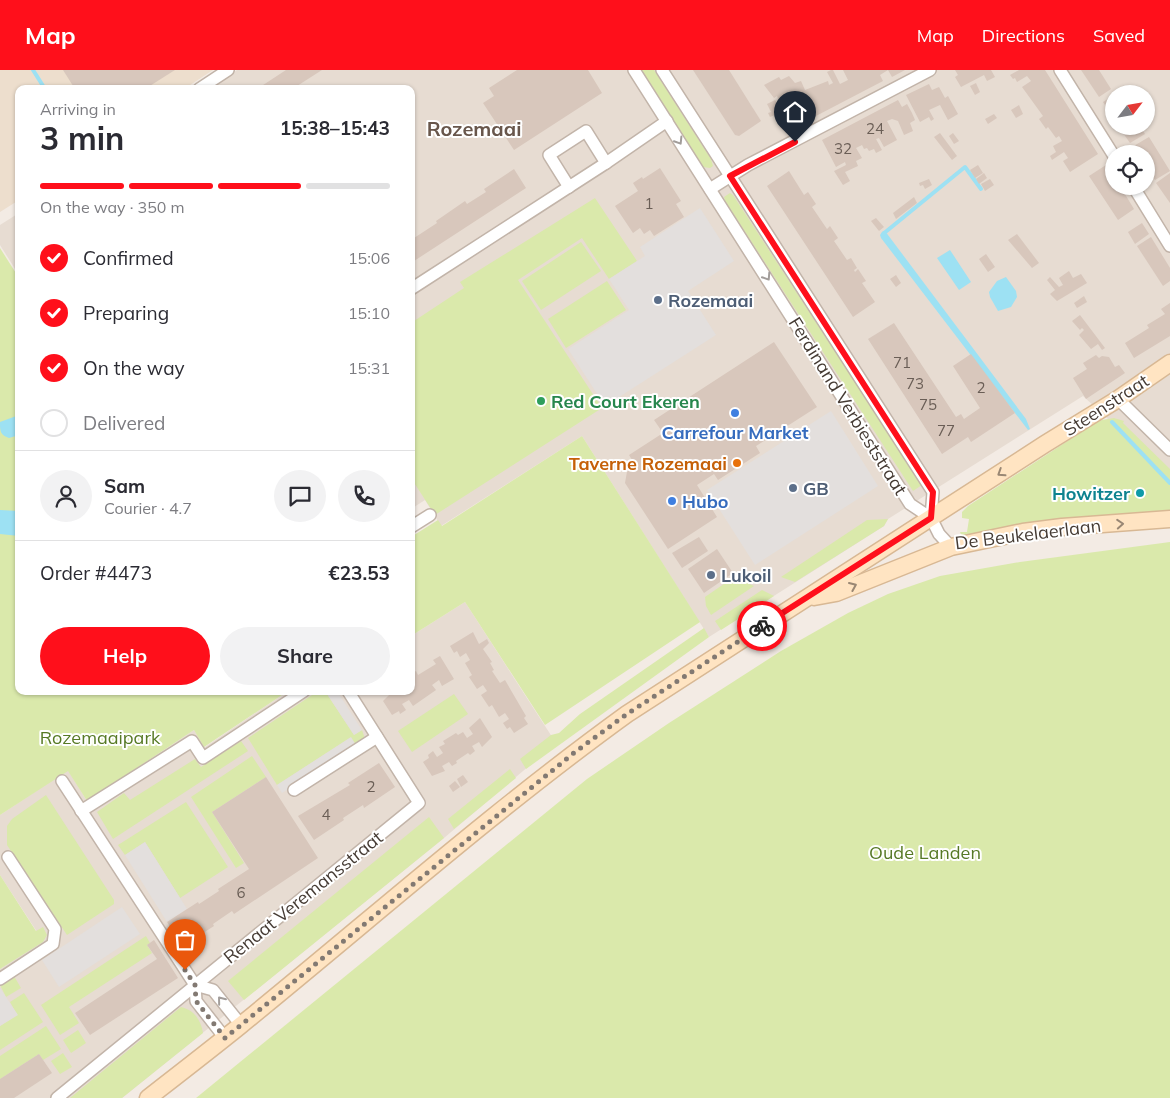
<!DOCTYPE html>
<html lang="en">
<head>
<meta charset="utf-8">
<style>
  :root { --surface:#fff; --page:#f2f2f3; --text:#2b2b33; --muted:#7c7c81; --line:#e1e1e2; --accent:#ff0f1b }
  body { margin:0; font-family:Mulish,sans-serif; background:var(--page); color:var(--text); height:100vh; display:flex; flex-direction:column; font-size:19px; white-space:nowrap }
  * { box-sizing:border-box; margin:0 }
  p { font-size:16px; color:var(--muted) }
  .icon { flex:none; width:28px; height:28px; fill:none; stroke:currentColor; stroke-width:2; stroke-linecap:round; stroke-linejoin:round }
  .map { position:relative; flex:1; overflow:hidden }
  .panel { position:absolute; left:15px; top:15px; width:400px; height:610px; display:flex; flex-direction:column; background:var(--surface); border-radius:10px; box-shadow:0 1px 4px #0004 }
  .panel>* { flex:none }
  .needle { width:32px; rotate:59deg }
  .fabs { position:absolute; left:1105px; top:15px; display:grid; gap:10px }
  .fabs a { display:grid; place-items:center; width:50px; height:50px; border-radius:50%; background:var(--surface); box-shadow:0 1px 4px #0004; font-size:25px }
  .pin { position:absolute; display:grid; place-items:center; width:42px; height:42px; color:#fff; margin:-51px -21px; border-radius:50% 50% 50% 0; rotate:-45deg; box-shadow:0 0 5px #0007 }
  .pin .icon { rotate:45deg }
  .courier { position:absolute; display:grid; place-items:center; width:50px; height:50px; margin:-25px; border:4px solid #ff0f1b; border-radius:50%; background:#fff; color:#222; box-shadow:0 1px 6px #0007 }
  .overview em { font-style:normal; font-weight:700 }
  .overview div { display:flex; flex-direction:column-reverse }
  .overview { display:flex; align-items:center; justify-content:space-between; height:85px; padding:0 25px }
  h1 { font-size:32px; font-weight:700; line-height:38px }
  .bar { display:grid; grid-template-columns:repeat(4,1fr); gap:8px 5px; align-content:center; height:60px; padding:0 25px }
  .bar i { height:6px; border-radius:4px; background:var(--line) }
  .bar .active { background:var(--accent) }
  .bar p { grid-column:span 4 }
  .line { display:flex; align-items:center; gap:12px; padding:0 25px; border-top:1px solid var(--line) }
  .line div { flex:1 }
  .round { display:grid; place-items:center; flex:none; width:52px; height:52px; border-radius:26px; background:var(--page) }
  ol { padding:0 25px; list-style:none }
  li { display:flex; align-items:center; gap:15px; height:55px }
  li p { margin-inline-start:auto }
  li .icon { padding:5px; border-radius:50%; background:var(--accent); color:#fff; stroke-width:4 }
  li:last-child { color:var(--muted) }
  li i { width:28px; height:28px; border:2px solid var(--line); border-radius:50% }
  .primary-button { display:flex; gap:10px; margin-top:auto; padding:10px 25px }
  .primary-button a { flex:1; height:58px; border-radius:30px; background:var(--accent); color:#fff; font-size:20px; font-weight:700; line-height:58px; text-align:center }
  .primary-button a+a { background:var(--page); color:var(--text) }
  header { display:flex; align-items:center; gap:30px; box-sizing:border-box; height:70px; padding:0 25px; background:var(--accent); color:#fff }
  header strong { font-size:24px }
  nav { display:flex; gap:28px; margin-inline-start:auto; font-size:18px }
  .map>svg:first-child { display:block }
</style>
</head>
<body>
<header>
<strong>Map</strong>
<nav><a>Map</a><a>Directions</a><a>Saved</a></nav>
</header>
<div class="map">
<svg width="1170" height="1028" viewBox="0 0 1170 1028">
  <rect width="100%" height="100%" fill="#f3ebe4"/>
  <!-- residential -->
  <g fill="#e7dcd2" fill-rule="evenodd">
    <path d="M237 0H1170V406L1083 326 888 449 884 456 709 567 582 366 441 456 425 430 411 439V19H211ZM1114 24H1146V56H1114ZM1114 84H1146V116H1114Z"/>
    <polygon points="19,143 19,205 0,175 0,155"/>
    <polygon points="465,532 556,673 444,768 122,1028 0,1028 0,899 43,871 0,805 0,745 68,700 87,731 194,660 205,677 288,621 411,621 411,566"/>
  </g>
  <!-- education -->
  <polygon fill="#eddecd" points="0,0 213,0 184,19 19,19 19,130 0,142"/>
  <!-- green -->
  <g fill="#dae9ab">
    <polygon points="640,0 654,0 711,89 713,96 710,98 703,97"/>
    <polygon points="730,123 733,125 922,415 913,421 725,131 724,127"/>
    <polygon points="595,128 637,191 609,209 582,168 518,210 602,338 435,445 411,408 411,253 464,218 460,212"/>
    <polygon points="581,172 601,201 541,240 522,211"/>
    <polygon points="0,178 19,208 19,621 288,621 204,677 194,660 87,731 68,701 0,745"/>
    <polygon points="607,211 626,240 566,278 548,249"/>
    <polygon points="1114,348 1124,351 1123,353 1170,399 1170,445 963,470 960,462 967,462 969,449 962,448 962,442 968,436 1092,355 1102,350"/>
    <polygon points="582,366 700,552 545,655 465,532 411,566 411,467 438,450 442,456"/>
    <polygon points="888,449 884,456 795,512 781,507 867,450"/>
    <polygon points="1170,472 1170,1028 196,1028 587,709 669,653 781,581 848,543 888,524 940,506 1020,492"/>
    <polygon points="734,507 754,516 711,545 706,536 705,527"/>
    <polygon points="762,520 774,526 721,560 715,551"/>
    <polygon points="704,558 709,567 526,699 520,689 551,665 559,663 580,644"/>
    <polygon points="318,621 331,621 327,624 354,665 362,660 365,669 356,675 350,668 277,715 248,668"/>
    <polygon points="454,624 468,644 412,682 398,661"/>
    <polygon points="241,671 248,681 113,769 97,742 124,723 130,730 195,689 201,697"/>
    <polygon points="252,686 266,707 212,742 244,793 236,798 191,727"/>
    <polygon points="510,699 516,708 454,759 448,749"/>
    <polygon points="46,725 114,830 114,834 67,865 7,775 7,756 12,749"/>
    <polygon points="186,732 228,797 180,828 145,772 125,785 118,775"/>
    <polygon points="429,747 444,768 244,930 228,911"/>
    <polygon points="0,805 36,861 43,857 47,865 43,872 0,899"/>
    <polygon points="146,866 150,873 147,875 152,883 69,937 79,953 60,965 41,935"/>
    <polygon points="14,906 21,918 6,927 0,915"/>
    <polygon points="24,923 43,952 0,980 0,956 17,945 10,932"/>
    <path d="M181 937C194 940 201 950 203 963L122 1028H70Z"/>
    <polygon points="46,956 61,979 43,990 39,984 0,1009 0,986"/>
    <polygon points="78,960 86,973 71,983 63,970"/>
    <polygon points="63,983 72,997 60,1004 51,991"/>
  </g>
  <!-- parking -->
  <g fill="#e3dfdd">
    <polygon points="700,138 734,191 688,221 716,265 605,336 568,279 629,240 609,209 645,186 640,177"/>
    <polygon points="831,341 878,416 755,495 707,420"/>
    <polygon points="331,621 337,621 362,660 354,665 327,624"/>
    <polygon points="351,667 356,675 282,723 277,715"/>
    <polygon points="145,772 187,839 167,852 125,785"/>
    <polygon points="122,837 140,864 59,917 42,890"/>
    <polygon points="0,918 18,945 0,956"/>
  </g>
  <!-- water -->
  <g fill="#9de1f3">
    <polygon points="883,161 885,161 1026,349 1030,359 1028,360 881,168 880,165"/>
    <polygon points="950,180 971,212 959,220 937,188"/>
    <polygon points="1006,207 1016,221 1017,227 1011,237 998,241 990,227 989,222 997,211"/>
    <path d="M19 345V365L9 368C0 365 0 361 0 352Z"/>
    <polygon points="0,440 19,441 19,466 0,464"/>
  </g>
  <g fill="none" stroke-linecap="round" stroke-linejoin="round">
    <!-- stream -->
    <g stroke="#9de1f3" stroke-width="4">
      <polyline points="33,0 45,19"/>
      <polyline points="883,164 965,97 981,119"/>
      <polyline points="1112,352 1170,413"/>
    </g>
  </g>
  <!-- building -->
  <g fill="#d8c7bc">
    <polygon points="63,0 175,0 145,19 75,19"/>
    <polygon points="286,0 322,0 297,16 298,19 257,19"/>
    <polygon points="517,0 588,0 602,23 514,80 483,33 494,26 489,18"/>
    <polygon points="693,0 729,0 761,51 739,66 735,65"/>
    <polygon points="831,0 833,0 840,14 848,10 843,0 888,0 880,5 883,11 814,47 806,30 784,41 777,26 774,28 764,15 779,7 781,10 789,6 795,13 801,11 805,20 828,11 829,15 833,13 827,2"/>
    <polygon points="888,0 905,0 892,7"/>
    <polygon points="955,0 991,0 995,7 987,11 984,5 961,17 955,7 958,5"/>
    <polygon points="1019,0 1045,0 1098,84 1070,102 1063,91 1068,88 1064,82 1052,90 1050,86 1056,82 1053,76 1062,71 1059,66 1056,68 1048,57 1046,59 1039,49 1043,46 1022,17 1031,11 1027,6 1017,12 1015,8 1013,9 1010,5"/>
    <polygon points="1081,0 1099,0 1111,19 1099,27"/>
    <polygon points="976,13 980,22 975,25 970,16"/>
    <polygon points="929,14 932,20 939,17 945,28 948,26 958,44 948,50 940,35 929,40 934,49 931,51 929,47 920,52 906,25"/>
    <polygon points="1114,25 1114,49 1103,32"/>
    <polygon points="775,30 784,41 770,47 768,43 771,42 767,34"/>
    <polygon points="898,30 902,37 907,34 912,43 915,50 910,53 913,61 904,65 898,51 892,49 887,51 897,70 884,77 879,68 876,69 882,80 876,83 874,79 869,81 867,78 864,79 862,75 856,78 862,88 856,91 858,96 845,102 850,111 843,115 834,101 846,95 845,92 836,97 822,70"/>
    <polygon points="1019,35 1023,44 1016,48 1011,40"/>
    <polygon points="994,44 997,48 988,54 985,49"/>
    <polygon points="1118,56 1140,56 1145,64 1130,73"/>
    <polygon points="940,63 957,86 952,90 934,67"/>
    <polygon points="953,63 959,71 954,74 949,66"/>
    <polygon points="1149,67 1170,101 1155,110 1146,98 1146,84 1137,84 1132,77"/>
    <polygon points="978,95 983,103 975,108 970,100"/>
    <polygon points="1106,95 1114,107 1114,116 1120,116 1134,139 1118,150 1089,106"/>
    <polygon points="660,98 681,131 676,134 684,147 654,166 650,160 644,164 640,158 633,163 615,136 638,121 633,113 642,107 643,109"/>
    <polygon points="514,99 526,118 411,193 411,170 437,153 436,151 465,131 467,134 486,122 484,119"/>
    <polygon points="789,101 804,125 808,122 816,134 812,137 827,159 830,156 838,168 834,171 847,190 851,188 857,198 854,200 855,202 858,199 866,211 862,213 875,232 853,247 767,116"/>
    <polygon points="984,103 987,108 979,114 976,109"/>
    <polygon points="1170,103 1170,133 1156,113"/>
    <polygon points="929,109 932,115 925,119 923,115 920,116 919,113"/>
    <polygon points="990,109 994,115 985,121 981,114"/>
    <polygon points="914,127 917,133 896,149 893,143"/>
    <polygon points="876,148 884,157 879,161 871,151"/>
    <polygon points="1142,153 1149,164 1135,174 1128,162"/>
    <polygon points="1017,164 1039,193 1032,198 1008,170"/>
    <polygon points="1151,167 1170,198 1170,211 1163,216 1137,176"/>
    <polygon points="986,184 995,197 988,202 979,189"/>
    <polygon points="1069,201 1073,208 1081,204 1087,213 1057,231 1050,224 1055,220 1047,210 1050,207 1059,217 1063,215 1059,208"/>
    <polygon points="896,205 901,213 896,217 890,209"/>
    <polygon points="1084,226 1087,232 1077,238 1074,233"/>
    <polygon points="1170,233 1170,266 1134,288 1125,273 1149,258 1147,255 1165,244 1161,239"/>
    <polygon points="1080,245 1105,278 1102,280 1098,274 1091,279 1079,265 1084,260 1082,258 1080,260 1072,251"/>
    <polygon points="894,253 956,347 961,344 964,349 980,338 953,296 971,284 1015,343 971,372 968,367 942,384 868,269"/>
    <polygon points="774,272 817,337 756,376 760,383 718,410 714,404 697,415 717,447 668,479 625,413 628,396 634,393 629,385 663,363 654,350"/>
    <polygon points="1096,285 1099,288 1102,286 1109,287 1115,297 1119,295 1125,303 1086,329 1073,308 1087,299 1083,293"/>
    <polygon points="699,467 708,481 682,498 672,483"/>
    <polygon points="717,479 733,503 704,523 688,499"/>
    <polygon points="473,562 479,574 487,569 489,573 483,579 492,592 490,593 494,600 492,601 500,613 505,610 526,646 524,648 528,654 514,663 510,657 507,659 503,653 509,649 505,643 499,647 492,635 489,637 481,625 487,621 483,615 477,619 469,607 472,605 465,593 470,590 466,583 460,587 457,581 454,583 450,576"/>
    <polygon points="440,586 454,609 442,616 439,610 432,615 436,620 413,636 409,630 402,634 406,640 400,644 399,641 392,645 383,631 393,621 411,621 411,604 416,601 418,605 436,594 433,590"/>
    <polygon points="480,648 492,667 482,677 479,672 472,676 475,681 470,685 468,683 456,691 457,693 452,696 449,692 442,696 445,701 432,706 423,692 429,688 428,685 433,681 437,687 443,683 439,677 445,674 443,671 456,663 458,665 463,662 467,668 473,664 469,658"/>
    <polygon points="379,693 395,717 364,738 363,735 343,748 344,750 314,770 298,746 350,715 348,713"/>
    <polygon points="463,705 468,712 461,717 457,709"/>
    <polygon points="266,707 318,788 234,844 232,841 213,854 214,856 183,876 167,852 198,832 199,834 219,821 218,819 249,799 212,742"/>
    <polygon points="455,711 460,717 453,722 449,716"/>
    <polygon points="154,870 178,908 90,965 75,943 157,889 147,875"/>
    <polygon points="39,984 52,1003 14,1028 0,1028 0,1009"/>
  </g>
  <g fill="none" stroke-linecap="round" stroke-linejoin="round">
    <defs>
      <g id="street">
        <polyline points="634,0 910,434 931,448"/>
        <polyline points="662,0 933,422 931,448"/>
        <polyline points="1060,0 1114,86"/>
        <polyline points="199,19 228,0"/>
        <polyline points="1133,116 1170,176"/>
        <polyline points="569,117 549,85 586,61 606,93"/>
        <polyline points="710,119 748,95 930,0"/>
        <polyline points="411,219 606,93 667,51"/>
        <polyline points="1118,329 1170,380"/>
        <polyline points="931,448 939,464 951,477"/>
        <polyline points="411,457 430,445"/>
        <polyline points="62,711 195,915 196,931 225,968"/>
        <polyline points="294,720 377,667"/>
        <polyline points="81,741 192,671 203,688 304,621"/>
        <polyline points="0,909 53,874 55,859 8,787"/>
        <polyline points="195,915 213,920 241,955"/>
        <polyline points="57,1028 419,733 348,621"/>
      </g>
      <g id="secondary">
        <polyline points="814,527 836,523 951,477 1023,462 1062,457 1170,449"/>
        <path d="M148 1028C179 1004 210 980 241 955 369 851 493 741 627 644L1045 374 1118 329 1170 293"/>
      </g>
    </defs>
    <!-- street casing -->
    <use href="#street" stroke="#c2b4a9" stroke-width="14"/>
    <!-- secondary casing -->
    <use href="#secondary" stroke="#d8b894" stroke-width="19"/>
    <!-- street -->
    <use href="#street" stroke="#fff" stroke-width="11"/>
    <!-- secondary -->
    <use href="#secondary" stroke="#ffe4c2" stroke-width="16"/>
  </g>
  <!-- one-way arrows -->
  <defs><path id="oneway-chevron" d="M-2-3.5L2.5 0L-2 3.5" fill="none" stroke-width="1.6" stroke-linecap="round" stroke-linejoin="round" transform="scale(1.25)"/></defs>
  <g stroke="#a29d9a">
    <use href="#oneway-chevron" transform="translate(679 71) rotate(58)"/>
    <use href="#oneway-chevron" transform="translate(767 207) rotate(57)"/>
    <use href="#oneway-chevron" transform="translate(221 930) rotate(-129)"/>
  </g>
  <g stroke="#998774">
    <use href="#oneway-chevron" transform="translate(1001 403) rotate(147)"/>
    <use href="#oneway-chevron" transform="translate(1120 454) rotate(-4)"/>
    <use href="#oneway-chevron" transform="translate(853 516) rotate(-23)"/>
  </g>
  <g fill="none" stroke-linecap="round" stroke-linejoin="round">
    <!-- done -->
    <polyline stroke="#827972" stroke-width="5" stroke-dasharray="0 9" points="185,900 195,915 196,931 225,968 575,682 627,644 762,556"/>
    <!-- route -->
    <polyline stroke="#ff0f1b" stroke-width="6" points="762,556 931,448 933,422 730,106 795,72"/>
  </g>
  <!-- markers -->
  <g fill="#5c6f8a" stroke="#fff" stroke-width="2">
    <circle cx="658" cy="230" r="5"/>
    <circle cx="793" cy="418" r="5"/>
    <circle cx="711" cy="505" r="5"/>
  </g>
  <circle fill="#2e9e5b" stroke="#fff" stroke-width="2" cx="541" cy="331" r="5"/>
  <g fill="#3f7fe0" stroke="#fff" stroke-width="2">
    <circle cx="735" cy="343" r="5"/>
    <circle cx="672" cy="431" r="5"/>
  </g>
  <circle fill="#e8710a" stroke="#fff" stroke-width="2" cx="737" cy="393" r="5"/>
  <circle fill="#0f9aa8" stroke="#fff" stroke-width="2" cx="1140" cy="423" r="5"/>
  <g text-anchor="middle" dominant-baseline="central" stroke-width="4" stroke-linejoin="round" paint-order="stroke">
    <!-- number labels -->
    <g font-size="15" fill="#6a5e56">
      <text x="875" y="58">24</text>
      <text x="843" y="78">32</text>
      <text x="649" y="133">1</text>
      <text x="902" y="292">71</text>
      <text x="915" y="313">73</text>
      <text x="981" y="317">2</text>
      <text x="928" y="334">75</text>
      <text x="946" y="360">77</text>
      <text x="371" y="716">2</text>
      <text x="326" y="744">4</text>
      <text x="241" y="822">6</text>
    </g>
    <!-- service labels -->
    <g font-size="18" font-weight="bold" fill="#4e5e75" stroke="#fff" text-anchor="start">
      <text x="668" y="230">Rozemaai</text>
      <text x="803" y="418">GB</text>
      <text x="721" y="505">Lukoil</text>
    </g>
    <!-- leisure labels -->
    <g font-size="18" font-weight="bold" fill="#27864d" stroke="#fff" text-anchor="start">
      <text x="551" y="331">Red Court Ekeren</text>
    </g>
    <!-- street labels -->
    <g font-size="18" fill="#453b34" stroke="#fff">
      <text transform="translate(1106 335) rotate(-33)">Steenstraat</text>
      <text transform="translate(848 336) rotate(58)">Ferdinand Verbieststraat</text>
      <text transform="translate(1028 464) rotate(-7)">De Beukelaerlaan</text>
      <text transform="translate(303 827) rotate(-39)">Renaat Veremansstraat</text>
    </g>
    <!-- shop labels -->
    <g font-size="18" font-weight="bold" fill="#366cbe" stroke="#fff">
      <text x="735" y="362">Carrefour Market</text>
      <text x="682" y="431" text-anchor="start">Hubo</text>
    </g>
    <!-- food labels -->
    <g font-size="18" font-weight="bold" fill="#c56008" stroke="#fff" text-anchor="end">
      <text x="727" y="393">Taverne Rozemaai</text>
    </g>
    <!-- culture labels -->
    <g font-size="18" font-weight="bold" fill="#0d838f" stroke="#fff" text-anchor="end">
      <text x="1130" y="423">Howitzer</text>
    </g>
    <!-- park labels -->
    <g font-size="18" fill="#567925" stroke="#fff">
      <text x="100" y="667">Rozemaaipark</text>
      <text x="925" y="782">Oude Landen</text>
    </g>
    <!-- quarter labels -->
    <g font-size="20" font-weight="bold" fill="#68564b" stroke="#fff">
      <text x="474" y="58">Rozemaai</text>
    </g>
  </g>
</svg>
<div class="fabs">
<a><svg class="needle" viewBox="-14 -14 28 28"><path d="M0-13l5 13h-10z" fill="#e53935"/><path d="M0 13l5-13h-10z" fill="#7c7c81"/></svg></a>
<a><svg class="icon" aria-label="locate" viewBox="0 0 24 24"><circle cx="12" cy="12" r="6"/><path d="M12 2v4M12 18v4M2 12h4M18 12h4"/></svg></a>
</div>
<div class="pin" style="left:185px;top:900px;background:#ea580c"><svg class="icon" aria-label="bag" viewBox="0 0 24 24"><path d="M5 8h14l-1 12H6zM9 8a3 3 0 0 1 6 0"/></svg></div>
<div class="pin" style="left:795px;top:72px;background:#1f2937"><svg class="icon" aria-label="home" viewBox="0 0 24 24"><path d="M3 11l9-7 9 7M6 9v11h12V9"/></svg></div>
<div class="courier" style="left:762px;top:556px"><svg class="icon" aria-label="bike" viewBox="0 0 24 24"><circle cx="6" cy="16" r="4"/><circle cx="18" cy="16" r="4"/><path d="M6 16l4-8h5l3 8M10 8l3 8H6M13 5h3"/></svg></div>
<section class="panel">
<div class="overview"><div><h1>3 min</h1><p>Arriving in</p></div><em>15:38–15:43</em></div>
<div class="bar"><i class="active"></i><i class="active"></i><i class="active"></i><i></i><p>On the way · 350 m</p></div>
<ol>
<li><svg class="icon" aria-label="check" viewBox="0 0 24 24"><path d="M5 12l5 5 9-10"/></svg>Confirmed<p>15:06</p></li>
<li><svg class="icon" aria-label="check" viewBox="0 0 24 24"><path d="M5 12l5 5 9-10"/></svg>Preparing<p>15:10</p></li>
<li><svg class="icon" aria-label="check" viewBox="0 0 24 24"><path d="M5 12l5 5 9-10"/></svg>On the way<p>15:31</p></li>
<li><i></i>Delivered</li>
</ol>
<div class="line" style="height:90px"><a class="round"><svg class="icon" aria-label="person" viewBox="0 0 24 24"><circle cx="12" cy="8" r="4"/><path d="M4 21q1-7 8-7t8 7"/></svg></a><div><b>Sam</b><p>Courier · 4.7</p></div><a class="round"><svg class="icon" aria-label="chat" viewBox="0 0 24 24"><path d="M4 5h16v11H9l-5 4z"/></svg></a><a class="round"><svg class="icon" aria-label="phone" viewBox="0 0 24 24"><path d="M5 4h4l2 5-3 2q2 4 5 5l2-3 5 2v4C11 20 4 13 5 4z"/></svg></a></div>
<div class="line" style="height:65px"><div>Order #4473</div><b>€23.53</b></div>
<div class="primary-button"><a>Help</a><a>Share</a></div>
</section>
</div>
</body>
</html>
